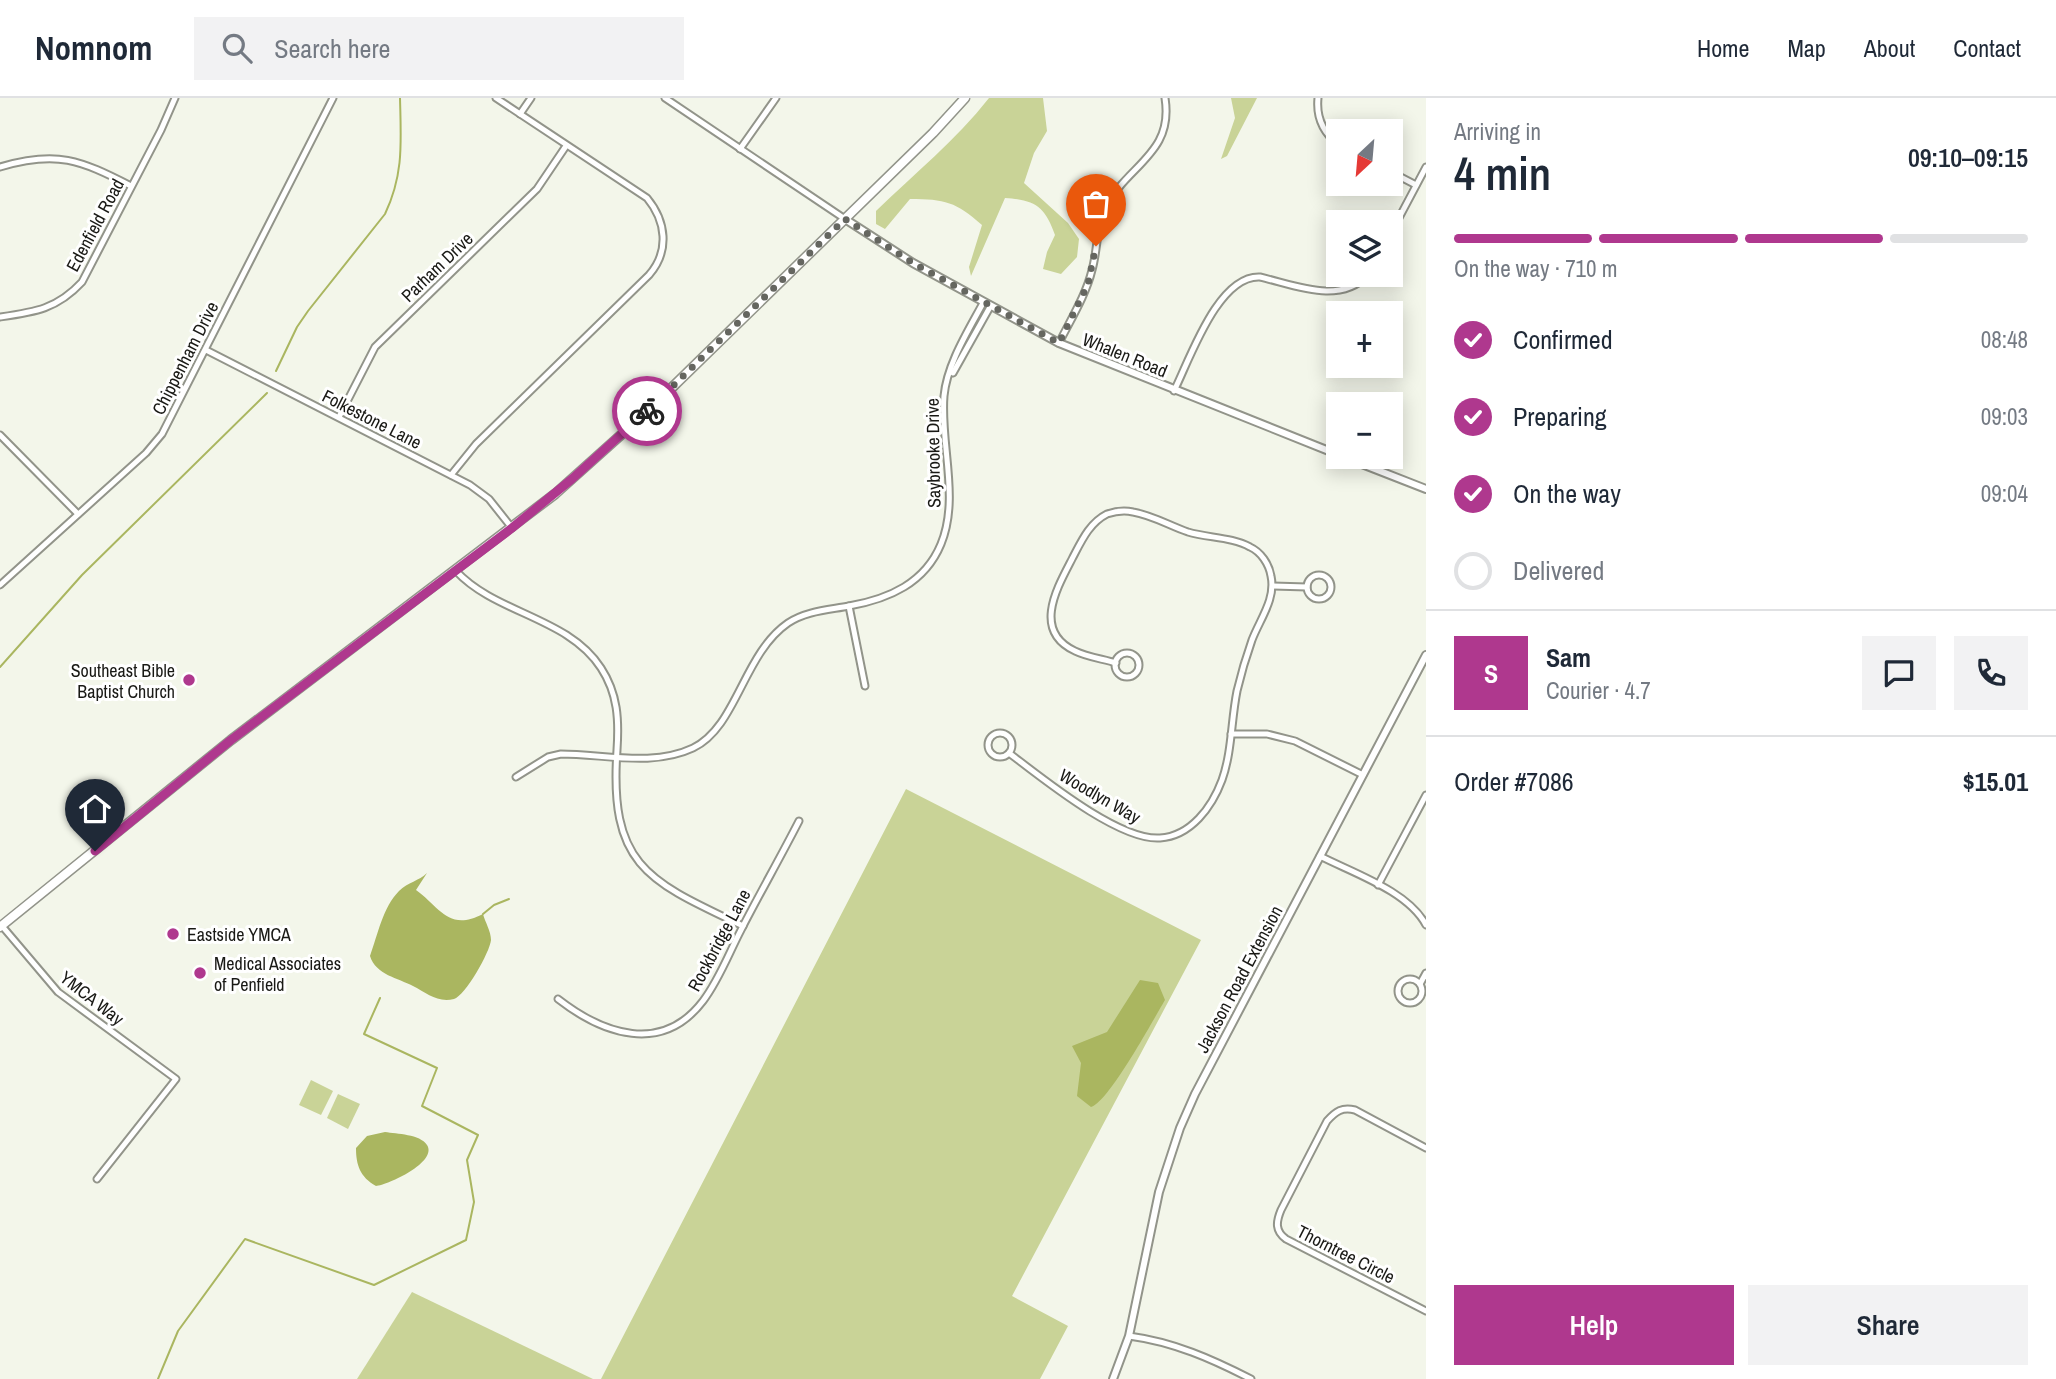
<!DOCTYPE html>
<html lang="en">
<head>
<meta charset="utf-8">
<style>
  :root { --surface:#fff; --page:#f2f2f3; --text:#1f2937; --muted:#747a83; --line:#e0e1e3; --accent:#af388e }
  body { margin:0; font-family:"Archivo Narrow",sans-serif; background:var(--page); color:var(--text); height:100vh; display:flex; flex-direction:column; font-size:26px; white-space:nowrap }
  * { box-sizing:border-box; margin:0 }
  p { font-size:23px; color:var(--muted) }
  .icon { flex:none; width:38px; height:38px; fill:none; stroke:currentColor; stroke-width:2; stroke-linecap:round; stroke-linejoin:round }
  .map { position:relative; flex:1; overflow:hidden }
  .panel { display:flex; flex-direction:column; background:var(--surface); width:630px }
  .panel>* { flex:none }
  .needle { width:46px; rotate:206deg }
  .tools { position:absolute; left:1326px; top:21px; display:grid; gap:14px }
  .tools a { display:grid; place-items:center; width:77px; height:77px; border-radius:0px; background:var(--surface); box-shadow:0 4px 18px #0003; font-size:35px }
  .pin { position:absolute; display:grid; place-items:center; width:60px; height:60px; color:#fff; margin:-72px -30px; border-radius:50% 50% 50% 0; rotate:-45deg; box-shadow:0 0 7px #0007 }
  .pin .icon { rotate:45deg }
  .courier { position:absolute; display:grid; place-items:center; width:70px; height:70px; margin:-35px; border:5px solid #af388e; border-radius:50%; background:#fff; color:#222; box-shadow:0 2px 9px #0007 }
  .summary em { font-style:normal; font-weight:600 }
  .summary div { display:flex; flex-direction:column-reverse }
  .summary { display:flex; align-items:center; justify-content:space-between; height:119px; padding:0 28px }
  h1 { font-size:46px; font-weight:600; line-height:52px }
  .bar { display:grid; grid-template-columns:repeat(4,1fr); gap:10px 7px; align-content:center; height:84px; padding:0 28px }
  .bar i { height:9px; border-radius:5px; background:var(--line) }
  .bar .selected { background:var(--accent) }
  .bar p { grid-column:span 4 }
  .line { display:flex; align-items:center; gap:18px; padding:0 28px; border-top:2px solid var(--line) }
  .line div { flex:1 }
  .round { display:grid; place-items:center; flex:none; width:74px; height:74px; border-radius:0px; background:var(--page) }
  ol { padding:0 28px; list-style:none }
  li { display:flex; align-items:center; gap:21px; height:77px }
  li p { margin-inline-start:auto }
  li .icon { padding:7px; border-radius:50%; background:var(--accent); color:#fff; stroke-width:4 }
  li:last-child { color:var(--muted) }
  li i { width:38px; height:38px; border:4px solid var(--line); border-radius:50% }
  .primary-button { display:flex; gap:14px; margin-top:auto; padding:14px 28px }
  .primary-button a { flex:1; height:80px; border-radius:0px; background:var(--accent); color:#fff; font-size:28px; font-weight:600; line-height:80px; text-align:center }
  .primary-button a+a { background:var(--page); color:var(--text) }
  header { display:flex; align-items:center; gap:42px; box-sizing:border-box; height:98px; padding:0 35px; background:var(--surface); border-bottom:2px solid var(--line) }
  header strong { font-size:33px }
  nav { display:flex; gap:38px; margin-inline-start:auto; font-size:24px }
  .search { width:490px; height:63px; background:var(--page); display:flex; align-items:center; gap:18px; box-sizing:border-box; padding:0 24px; border-radius:0px; color:var(--muted); font-size:26px }
  main { display:flex; flex:1; min-height:0 }
  .map>svg:first-child { display:block }
</style>
</head>
<body>
<header>
<strong>Nomnom</strong>
<div class="search"><svg class="icon" aria-label="search" viewBox="0 0 24 24"><circle cx="10" cy="10" r="6"/><path d="M15 15l6 6"/></svg>Search here</div>
<nav><a>Home</a><a>Map</a><a>About</a><a>Contact</a></nav>
</header>
<main>
<div class="map">
<svg width="1426" height="1281" viewBox="0 0 1426 1281">
  <rect width="100%" height="100%" fill="#f3f6ea"/>
  <!-- green -->
  <g fill="#c9d397">
    <path d="M989 0H1043L1047 33 1034 55 1024 85 1068 125 1079 141 1077 159 1061 176 1043 171 1047 154 1055 137C1045 109 1036 102 1005 100L971 178 969 169 982 127C956 104 945 101 910 101L885 131 876 126V113C914 76 956 42 989 0Z"/>
    <polygon points="1231,0 1257,0 1227,58 1221,61 1235,20"/>
    <polygon points="906,691 1201,842 1012,1198 1068,1228 1040,1281 601,1281"/>
    <polygon points="311,982 333,993 321,1017 299,1007"/>
    <polygon points="338,996 360,1006 348,1031 327,1020"/>
    <polygon points="412,1194 593,1281 357,1281"/>
  </g>
  <!-- water -->
  <g fill="#aab660">
    <path d="M427 775 416 792C440 809 448 834 483 816 485 824 491 833 491 842 490 854 465 898 454 901 437 905 427 895 413 888 398 880 376 877 370 858 378 836 383 809 399 793 408 784 419 783 427 775Z"/>
    <path d="M1140 882 1158 885 1165 902C1153 922 1109 1004 1091 1009L1077 998 1081 965 1072 948 1107 934Z"/>
    <path d="M385 1034C397 1036 420 1036 427 1047 438 1064 388 1087 376 1088 360 1079 356 1067 356 1050L367 1038Z"/>
  </g>
  <g fill="none" stroke-linecap="round" stroke-linejoin="round">
    <!-- stream -->
    <g stroke="#aab660" stroke-width="2">
      <path d="M276 273 297 229 308 213 385 116C404 76 401 44 400 0"/>
      <polyline points="0,569 82,477 267,295"/>
      <polyline points="483,816 494,807 509,801"/>
      <polyline points="158,1281 178,1233 245,1141 374,1187 466,1142 474,1104 467,1062 478,1037 422,1008 437,970 364,936 380,900"/>
    </g>
    <defs>
      <g id="minor">
        <polyline points="665,0 845,121"/>
        <path d="M1318 0C1316 20 1323 35 1339 47"/>
        <polyline points="520,16 531,0"/>
        <polyline points="740,51 776,0"/>
        <path d="M0 69C57 52 80 62 131 88"/>
        <polyline points="1391,74 1416,87"/>
        <polyline points="1391,135 1426,69"/>
        <path d="M0 219C35 214 57 211 82 184L161 32 175 0"/>
        <path d="M1059 245C1071 221 1086 197 1092 172 1098 151 1096 128 1106 109 1127 67 1174 56 1165 0"/>
        <polyline points="206,252 470,387 489,401 512,430"/>
        <polyline points="953,275 990,209"/>
        <path d="M1174 293C1190 261 1218 177 1260 179 1295 187 1339 207 1368 177"/>
        <polyline points="339,319 375,249 537,91 566,48"/>
        <polyline points="0,337 78,416"/>
        <path d="M451 377 476 346 649 177C670 153 666 123 647 100L496 0"/>
        <path d="M456 473C496 516 568 519 601 570 618 596 619 622 617 652 609 768 648 783 743 828"/>
        <circle cx="1319" cy="489" r="12"/>
        <polyline points="0,487 146,355 162,336 333,0"/>
        <polyline points="1273,488 1307,489"/>
        <polyline points="849,508 865,588"/>
        <circle cx="1127" cy="567" r="12"/>
        <circle cx="1000" cy="647" r="12"/>
        <polyline points="1231,636 1267,636 1295,643 1363,677"/>
        <path d="M1009 655C1042 680 1119 743 1160 740 1191 738 1212 709 1222 682 1232 654 1231 623 1237 593 1241 576 1246 559 1252 542 1260 521 1276 501 1271 478 1269 466 1261 454 1250 449 1232 439 1208 440 1188 434 1170 428 1152 417 1133 414 1124 412 1116 413 1107 416 1089 425 1081 444 1072 461 1057 490 1032 533 1075 553 1087 559 1103 561 1116 565"/>
        <path d="M516 679 548 659 561 656C604 656 653 669 693 650 737 629 743 556 788 525 806 513 828 512 849 508 889 501 925 485 941 446 960 400 940 346 944 298 947 266 968 233 983 205"/>
        <path d="M1320 758C1353 775 1408 793 1426 827"/>
        <polyline points="1378,787 1426,697"/>
        <polyline points="2,828 58,894 176,981 97,1081"/>
        <circle cx="1410" cy="893" r="12"/>
        <polyline points="1420,886 1426,875"/>
        <path d="M558 901C603 936 662 957 703 903 719 882 729 855 741 832 760 795 780 760 799 723"/>
        <path d="M1426 1050 1355 1012C1342 1009 1336 1013 1327 1023L1281 1112C1276 1124 1275 1133 1286 1141L1426 1213"/>
        <path d="M1129 1238C1174 1244 1212 1261 1251 1281"/>
      </g>
      <g id="tertiary">
        <polyline points="845,121 913,165 1059,245 1339,357"/>
        <polyline points="1344,359 1426,391"/>
        <polyline points="1113,1281 1129,1238 1159,1094 1180,1030 1195,996 1426,557"/>
      </g>
      <polyline id="primary" points="0,829 231,642 555,396 651,310 933,35 965,0"/>
    </defs>
    <!-- minor casing -->
    <use href="#minor" stroke="#92948a" stroke-width="9"/>
    <!-- tertiary casing -->
    <use href="#tertiary" stroke="#92948a" stroke-width="10"/>
    <!-- primary casing -->
    <use href="#primary" stroke="#92948a" stroke-width="11"/>
    <!-- minor -->
    <use href="#minor" stroke="#fff" stroke-width="5"/>
    <!-- tertiary -->
    <use href="#tertiary" stroke="#fff" stroke-width="6"/>
    <!-- primary -->
    <use href="#primary" stroke="#fff" stroke-width="8"/>
  </g>
  <g fill="none" stroke-linecap="round" stroke-linejoin="round">
    <!-- done -->
    <polyline stroke="#656660" stroke-width="7" stroke-dasharray="0 12.6" points="647,313 845,121 913,165 1059,245 1088,186 1096,148"/>
    <!-- route -->
    <polyline stroke="#af388e" stroke-width="9" points="95,753 231,642 512,430 572,381 647,313"/>
  </g>
  <!-- markers -->
  <g fill="#af388e" stroke="#fff" stroke-width="2.5">
    <circle cx="189" cy="582" r="7"/>
    <circle cx="173" cy="836" r="7"/>
    <circle cx="200" cy="875" r="7"/>
  </g>
  <g text-anchor="middle" dominant-baseline="central" stroke-width="6" stroke-linejoin="round" paint-order="stroke">
    <!-- street labels -->
    <g font-size="18" fill="#191915" stroke="#fff">
      <text transform="translate(95 127) rotate(-62)">Edenfield Road</text>
      <text transform="translate(437 169) rotate(-44)">Parham Drive</text>
      <text transform="translate(1125 257) rotate(22)">Whalen Road</text>
      <text transform="translate(185 260) rotate(-63)">Chippenham Drive</text>
      <text transform="translate(372 321) rotate(27)">Folkestone Lane</text>
      <text transform="translate(933 355) rotate(-91)">Saybrooke Drive</text>
      <text transform="translate(1100 698) rotate(30)">Woodlyn Way</text>
      <text transform="translate(719 842) rotate(-62)">Rockbridge Lane</text>
      <text transform="translate(1239 881) rotate(-62)">Jackson Road Extension</text>
      <text transform="translate(92 900) rotate(38)">YMCA Way</text>
      <text transform="translate(1346 1156) rotate(27)">Thorntree Circle</text>
    </g>
    <!-- poi labels -->
    <g font-size="18" fill="#191915" stroke="#fff" text-anchor="start">
      <text x="175" y="572" text-anchor="end">Southeast Bible<tspan x="175" dy="21">Baptist Church</tspan></text>
      <text x="187" y="836">Eastside YMCA</text>
      <text x="214" y="865">Medical Associates<tspan x="214" dy="21">of Penfield</tspan></text>
    </g>
  </g>
</svg>
<div class="tools">
<a><svg class="needle" viewBox="-14 -14 28 28"><path d="M0-13l5 13h-10z" fill="#e53935"/><path d="M0 13l5-13h-10z" fill="#747a83"/></svg></a>
<a><svg class="icon" aria-label="layers" viewBox="0 0 24 24"><path d="M12 4l9 5-9 5-9-5zM3 14l9 5 9-5"/></svg></a>
<a>+</a>
<a>−</a>
</div>
<div class="pin" style="left:1096px;top:148px;background:#ea580c"><svg class="icon" aria-label="bag" viewBox="0 0 24 24"><path d="M5 8h14l-1 12H6zM9 8a3 3 0 0 1 6 0"/></svg></div>
<div class="pin" style="left:95px;top:753px;background:#1f2937"><svg class="icon" aria-label="home" viewBox="0 0 24 24"><path d="M3 11l9-7 9 7M6 9v11h12V9"/></svg></div>
<div class="courier" style="left:647px;top:313px"><svg class="icon" aria-label="bike" viewBox="0 0 24 24"><circle cx="6" cy="16" r="4"/><circle cx="18" cy="16" r="4"/><path d="M6 16l4-8h5l3 8M10 8l3 8H6M13 5h3"/></svg></div>
</div>
<section class="panel">
<div class="summary"><div><h1>4 min</h1><p>Arriving in</p></div><em>09:10–09:15</em></div>
<div class="bar"><i class="selected"></i><i class="selected"></i><i class="selected"></i><i></i><p>On the way · 710 m</p></div>
<ol>
<li><svg class="icon" aria-label="check" viewBox="0 0 24 24"><path d="M5 12l5 5 9-10"/></svg>Confirmed<p>08:48</p></li>
<li><svg class="icon" aria-label="check" viewBox="0 0 24 24"><path d="M5 12l5 5 9-10"/></svg>Preparing<p>09:03</p></li>
<li><svg class="icon" aria-label="check" viewBox="0 0 24 24"><path d="M5 12l5 5 9-10"/></svg>On the way<p>09:04</p></li>
<li><i></i>Delivered</li>
</ol>
<div class="line" style="height:126px"><b class="round" style="background:var(--accent);color:#fff">S</b><div><b>Sam</b><p>Courier · 4.7</p></div><a class="round"><svg class="icon" aria-label="chat" viewBox="0 0 24 24"><path d="M4 5h16v11H9l-5 4z"/></svg></a><a class="round"><svg class="icon" aria-label="phone" viewBox="0 0 24 24"><path d="M5 4h4l2 5-3 2q2 4 5 5l2-3 5 2v4C11 20 4 13 5 4z"/></svg></a></div>
<div class="line" style="height:91px"><div>Order #7086</div><b>$15.01</b></div>
<div class="primary-button"><a>Help</a><a>Share</a></div>
</section>
</main>
</body>
</html>
